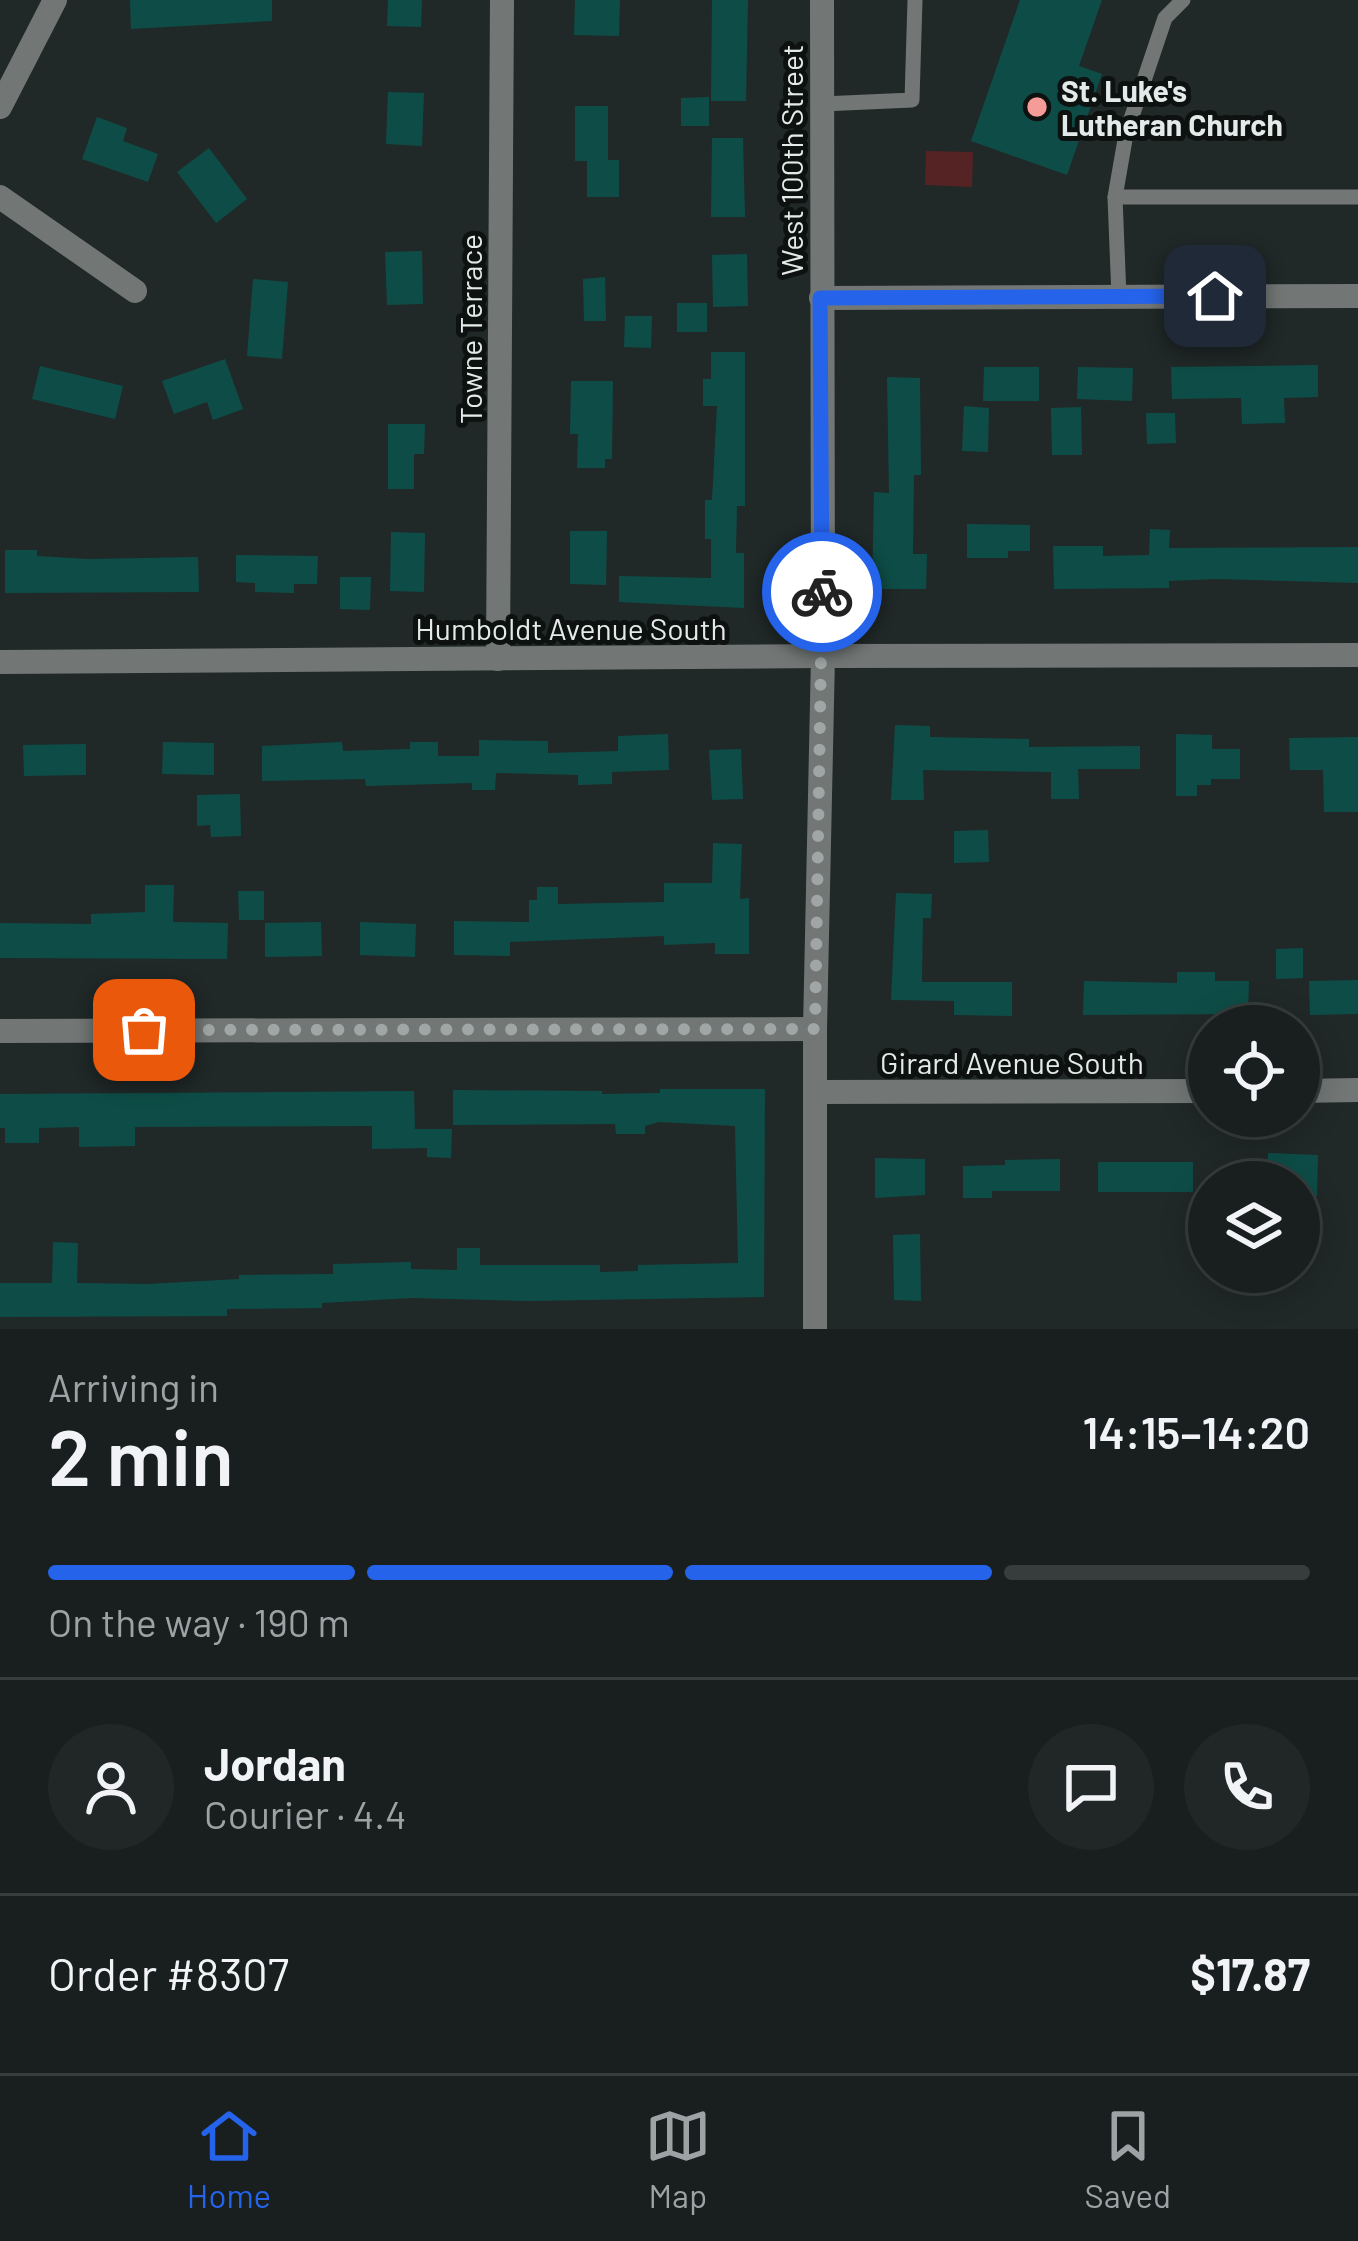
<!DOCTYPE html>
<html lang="en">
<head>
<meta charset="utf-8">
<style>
  :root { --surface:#181f1e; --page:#212727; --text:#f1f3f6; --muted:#9fa2a4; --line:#363d3c; --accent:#2563eb }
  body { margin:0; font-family:Barlow,sans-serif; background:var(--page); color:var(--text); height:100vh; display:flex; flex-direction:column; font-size:45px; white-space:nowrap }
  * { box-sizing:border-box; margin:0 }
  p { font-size:39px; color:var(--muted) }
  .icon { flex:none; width:66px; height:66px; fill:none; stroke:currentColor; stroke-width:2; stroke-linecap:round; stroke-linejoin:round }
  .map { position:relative; height:1329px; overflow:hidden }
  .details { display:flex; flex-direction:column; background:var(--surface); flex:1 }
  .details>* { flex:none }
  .buttons { position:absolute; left:1188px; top:1005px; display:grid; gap:24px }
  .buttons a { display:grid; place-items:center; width:132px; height:132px; border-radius:50%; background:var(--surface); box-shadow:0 6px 30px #0003,0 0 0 3px var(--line); font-size:60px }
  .pin { position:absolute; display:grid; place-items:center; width:102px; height:102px; color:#fff; margin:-51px; border-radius:24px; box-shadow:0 6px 18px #0006 }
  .courier { position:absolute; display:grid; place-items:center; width:120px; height:120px; margin:-60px; border:9px solid #2563eb; border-radius:50%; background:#fff; color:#222; box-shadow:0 3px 15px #0007 }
  .head em { font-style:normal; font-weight:600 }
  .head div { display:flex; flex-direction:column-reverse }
  .head { display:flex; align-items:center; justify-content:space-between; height:204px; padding:0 48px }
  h1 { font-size:78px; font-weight:600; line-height:90px }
  .bar { display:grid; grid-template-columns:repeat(4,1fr); gap:18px 12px; align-content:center; height:144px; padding:0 48px }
  .bar i { height:15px; border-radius:9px; background:var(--line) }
  .bar .active { background:var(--accent) }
  .bar p { grid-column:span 4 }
  .line { display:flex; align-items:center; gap:30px; padding:0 48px; border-top:3px solid var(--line) }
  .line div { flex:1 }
  .round { display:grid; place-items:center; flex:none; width:126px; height:126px; border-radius:63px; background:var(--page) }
  .tabs { display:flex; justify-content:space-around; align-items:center; height:168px; border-top:3px solid var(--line); background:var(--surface); font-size:33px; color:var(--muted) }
  .tabs a { display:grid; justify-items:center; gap:6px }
  .tabs .active { color:var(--accent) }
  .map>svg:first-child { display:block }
</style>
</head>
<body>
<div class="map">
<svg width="1358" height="1329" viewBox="0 0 1358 1329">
  <rect width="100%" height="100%" fill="#202928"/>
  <!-- green -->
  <polygon fill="#552323" points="926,151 973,152 972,187 925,185"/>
  <!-- building -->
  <g fill="#0e4d47">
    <polygon points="130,0 272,0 272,21 131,29"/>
    <polygon points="388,0 422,0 421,27 387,26"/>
    <polygon points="575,0 620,0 619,36 574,35"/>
    <polygon points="712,0 748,0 746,101 711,101"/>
    <polygon points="1020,0 1102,0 1079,66 1102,74 1067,175 971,141"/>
    <polygon points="388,92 424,93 422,146 386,144"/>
    <polygon points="709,97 709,126 681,126 681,98"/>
    <polygon points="575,106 608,106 608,160 619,160 619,197 587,197 587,161 575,161"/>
    <polygon points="97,117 127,128 123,141 158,154 148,182 82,159"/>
    <polygon points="712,138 743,138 745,217 711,217"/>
    <polygon points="209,148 247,199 216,223 177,172"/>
    <polygon points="422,251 423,304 387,305 385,252"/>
    <polygon points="747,254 748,306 713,307 712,255"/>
    <polygon points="605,277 606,321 584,321 583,279"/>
    <polygon points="253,279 288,282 282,359 247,356"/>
    <rect x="677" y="303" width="30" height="29"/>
    <polygon points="625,316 652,316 651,348 624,347"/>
    <polygon points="711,352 745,352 745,506 737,506 736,553 744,553 744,608 619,602 619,576 711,578 711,539 705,539 705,500 712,500 717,406 703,406 703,379 711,379"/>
    <polygon points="225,359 243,409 213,420 207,402 174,414 162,381"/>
    <polygon points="1318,365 1318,397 1284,398 1285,423 1242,424 1241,398 1172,399 1171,367"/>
    <polygon points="40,366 123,386 115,419 32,399"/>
    <polygon points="984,367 1039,367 1039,401 983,401"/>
    <polygon points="1078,367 1133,368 1132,401 1077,399"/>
    <polygon points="887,377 920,378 921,475 914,475 913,554 927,554 926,589 872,589 874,492 889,493"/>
    <polygon points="571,381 613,381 612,459 605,459 605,468 577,468 578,434 570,434"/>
    <polygon points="964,406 989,408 988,452 962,451"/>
    <polygon points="1081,407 1082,455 1052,455 1051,408"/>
    <polygon points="1146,413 1175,413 1176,443 1147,444"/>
    <polygon points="388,424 425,424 424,454 414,454 414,489 388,489"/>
    <polygon points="967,524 1030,525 1030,551 1008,551 1008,558 967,558"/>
    <polygon points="1150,529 1170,530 1169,548 1358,547 1358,583 1215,579 1169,581 1169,588 1054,589 1053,546 1103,546 1103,556 1149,555"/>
    <polygon points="570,531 607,531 606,585 570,584"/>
    <polygon points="391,532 425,533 424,592 390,591"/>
    <polygon points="5,550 37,550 37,556 89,559 198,557 199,592 5,593"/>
    <polygon points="236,555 318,556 317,584 294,584 294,593 255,592 255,583 236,582"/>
    <polygon points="340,577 371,577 370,610 340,609"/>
    <polygon points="895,725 930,726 930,737 1029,739 1029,747 1140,746 1140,769 1078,769 1079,799 1051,799 1051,772 923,770 924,800 891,800"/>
    <polygon points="668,734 669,770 612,772 612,784 578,785 578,775 496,773 495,790 472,790 472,783 366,786 365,779 262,781 262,746 342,742 343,751 410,749 410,742 438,742 438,756 479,756 479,740 548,741 548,753 618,751 618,736"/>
    <polygon points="1176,734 1212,735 1212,749 1240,749 1240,779 1211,779 1211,785 1197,785 1197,796 1176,796"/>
    <polygon points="1358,737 1358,812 1324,812 1323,770 1290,770 1289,738"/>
    <polygon points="163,742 214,743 214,775 162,774"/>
    <polygon points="86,744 86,775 24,776 23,745"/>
    <polygon points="741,749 743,799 712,800 709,750"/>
    <polygon points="240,794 241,836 211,837 210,825 197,826 197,795"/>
    <polygon points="988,830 989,862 954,863 954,831"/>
    <polygon points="713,843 742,844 740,899 749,898 749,954 715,954 715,943 664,945 664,936 510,942 510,956 454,955 454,921 529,922 529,900 537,900 537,887 558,887 558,904 664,902 664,883 712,883"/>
    <polygon points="145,885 174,885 173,922 228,923 227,959 0,958 0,923 91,924 91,914 145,912"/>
    <polygon points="238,891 264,891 264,920 239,920"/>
    <polygon points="896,893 932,894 931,918 923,918 922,982 1012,982 1012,1016 954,1015 954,1001 891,1000"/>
    <polygon points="321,922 322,956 265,957 265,923"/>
    <polygon points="360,922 416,924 415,957 360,955"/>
    <polygon points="1303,948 1303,978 1276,979 1276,949"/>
    <polygon points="1177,972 1215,972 1215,981 1249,981 1248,1014 1083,1015 1084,981 1177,983"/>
    <polygon points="1358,980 1358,1014 1310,1015 1309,981"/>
    <polygon points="660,1089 765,1089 764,1297 529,1301 412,1298 322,1303 322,1308 227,1309 227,1316 0,1317 0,1283 52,1283 53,1242 78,1243 77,1283 147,1284 239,1279 239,1275 333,1274 333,1264 411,1262 411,1269 457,1270 457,1248 480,1248 480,1265 600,1265 600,1272 638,1271 638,1265 738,1263 735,1126 659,1122 645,1126 645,1134 616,1134 615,1124 453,1125 453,1090 602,1091 602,1094 660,1093"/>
    <polygon points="414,1091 415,1129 452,1129 451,1158 427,1157 427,1148 372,1149 372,1126 135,1127 135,1146 79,1147 79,1127 39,1128 39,1143 5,1143 5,1128 0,1128 0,1094"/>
    <polygon points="1268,1153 1318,1155 1317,1196 1299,1196 1299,1182 1267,1182"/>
    <polygon points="875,1158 925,1159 925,1195 875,1198"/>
    <polygon points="1060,1159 1060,1191 992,1191 992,1198 963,1198 963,1166 1005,1165 1005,1160"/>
    <rect x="1098" y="1162" width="95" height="30"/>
    <polygon points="920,1234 921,1301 894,1300 893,1235"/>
  </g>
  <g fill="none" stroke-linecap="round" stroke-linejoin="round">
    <!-- service -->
    <g stroke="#727776" stroke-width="15">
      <polyline points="822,104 912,100 915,0"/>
      <polyline points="1115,197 1126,134 1165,18 1183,0"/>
      <polyline points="1119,297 1115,197 1358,197"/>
    </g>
    <!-- minor -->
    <g stroke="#727776" stroke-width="24">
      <polyline points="0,107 55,0"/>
      <polyline points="0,197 135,291"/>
      <polyline points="821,298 1358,296"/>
      <polyline points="823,656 1358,655"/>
      <polyline points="498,659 502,0"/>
      <polyline points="0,1031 815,1029"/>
      <polyline points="1299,1091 1358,1090"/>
      <polyline points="815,1092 1209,1091"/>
    </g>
    <!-- tertiary -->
    <g stroke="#727776" stroke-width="24">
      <polyline points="0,662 823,656"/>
      <polyline points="815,1329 815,1029 823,656 822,0"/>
    </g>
  </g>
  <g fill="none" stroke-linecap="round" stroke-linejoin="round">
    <!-- done -->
    <polyline stroke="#9fa6a5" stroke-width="12" stroke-dasharray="0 21.6" points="144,1030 815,1029 822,592"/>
    <!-- route -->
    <polyline stroke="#2563eb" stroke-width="15" points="822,592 820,298 1215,296"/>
  </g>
  <!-- markers -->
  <circle fill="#f59b98" stroke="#0d1110" stroke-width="4.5" cx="1037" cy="107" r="12"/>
  <g text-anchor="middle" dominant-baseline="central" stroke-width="10" stroke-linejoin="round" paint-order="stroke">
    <!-- poi labels -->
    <g font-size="30" font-weight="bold" fill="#e4eae9" stroke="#0d1110" text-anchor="start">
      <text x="1061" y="90">St. Luke's<tspan x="1061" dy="34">Lutheran Church</tspan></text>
    </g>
    <!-- street labels -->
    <g font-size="30" fill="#e4eae9" stroke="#0d1110">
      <text transform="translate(791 160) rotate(-90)">West 100th Street</text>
      <text transform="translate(470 329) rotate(-90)">Towne Terrace</text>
      <text x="571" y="628">Humboldt Avenue South</text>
      <text x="1012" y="1062">Girard Avenue South</text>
    </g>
  </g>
</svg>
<div class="buttons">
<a><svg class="icon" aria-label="locate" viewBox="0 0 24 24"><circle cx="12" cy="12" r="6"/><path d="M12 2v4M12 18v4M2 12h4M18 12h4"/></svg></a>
<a><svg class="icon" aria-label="layers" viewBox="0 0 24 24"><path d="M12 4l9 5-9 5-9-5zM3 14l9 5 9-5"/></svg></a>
</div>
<div class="pin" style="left:144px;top:1030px;background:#ea580c"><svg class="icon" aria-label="bag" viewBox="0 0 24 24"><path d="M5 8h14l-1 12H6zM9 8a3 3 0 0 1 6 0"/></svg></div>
<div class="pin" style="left:1215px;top:296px;background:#1f2937"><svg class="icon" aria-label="home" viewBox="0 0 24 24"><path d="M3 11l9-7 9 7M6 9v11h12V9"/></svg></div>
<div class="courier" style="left:822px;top:592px"><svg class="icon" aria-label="bike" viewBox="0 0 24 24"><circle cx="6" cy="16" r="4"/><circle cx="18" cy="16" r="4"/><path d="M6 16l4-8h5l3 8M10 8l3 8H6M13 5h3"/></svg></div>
</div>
<section class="details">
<div class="head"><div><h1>2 min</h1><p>Arriving in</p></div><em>14:15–14:20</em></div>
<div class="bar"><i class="active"></i><i class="active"></i><i class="active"></i><i></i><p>On the way · 190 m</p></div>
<div class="line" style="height:216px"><a class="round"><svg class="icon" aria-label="person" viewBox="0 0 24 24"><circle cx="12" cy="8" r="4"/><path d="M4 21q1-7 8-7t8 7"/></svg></a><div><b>Jordan</b><p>Courier · 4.4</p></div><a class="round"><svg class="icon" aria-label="chat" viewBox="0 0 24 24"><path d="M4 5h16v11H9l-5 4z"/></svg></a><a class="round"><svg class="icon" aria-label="phone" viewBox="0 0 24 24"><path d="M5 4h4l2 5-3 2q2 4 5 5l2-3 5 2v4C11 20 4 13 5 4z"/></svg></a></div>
<div class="line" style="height:156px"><div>Order #8307</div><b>$17.87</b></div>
</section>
<nav class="tabs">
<a class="active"><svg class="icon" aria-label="home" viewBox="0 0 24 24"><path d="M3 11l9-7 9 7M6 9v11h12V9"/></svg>Home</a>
<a><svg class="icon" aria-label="map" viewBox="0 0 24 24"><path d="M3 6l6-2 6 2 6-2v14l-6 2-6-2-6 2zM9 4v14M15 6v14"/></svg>Map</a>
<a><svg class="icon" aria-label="saved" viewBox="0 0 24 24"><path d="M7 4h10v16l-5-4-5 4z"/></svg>Saved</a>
</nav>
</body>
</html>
